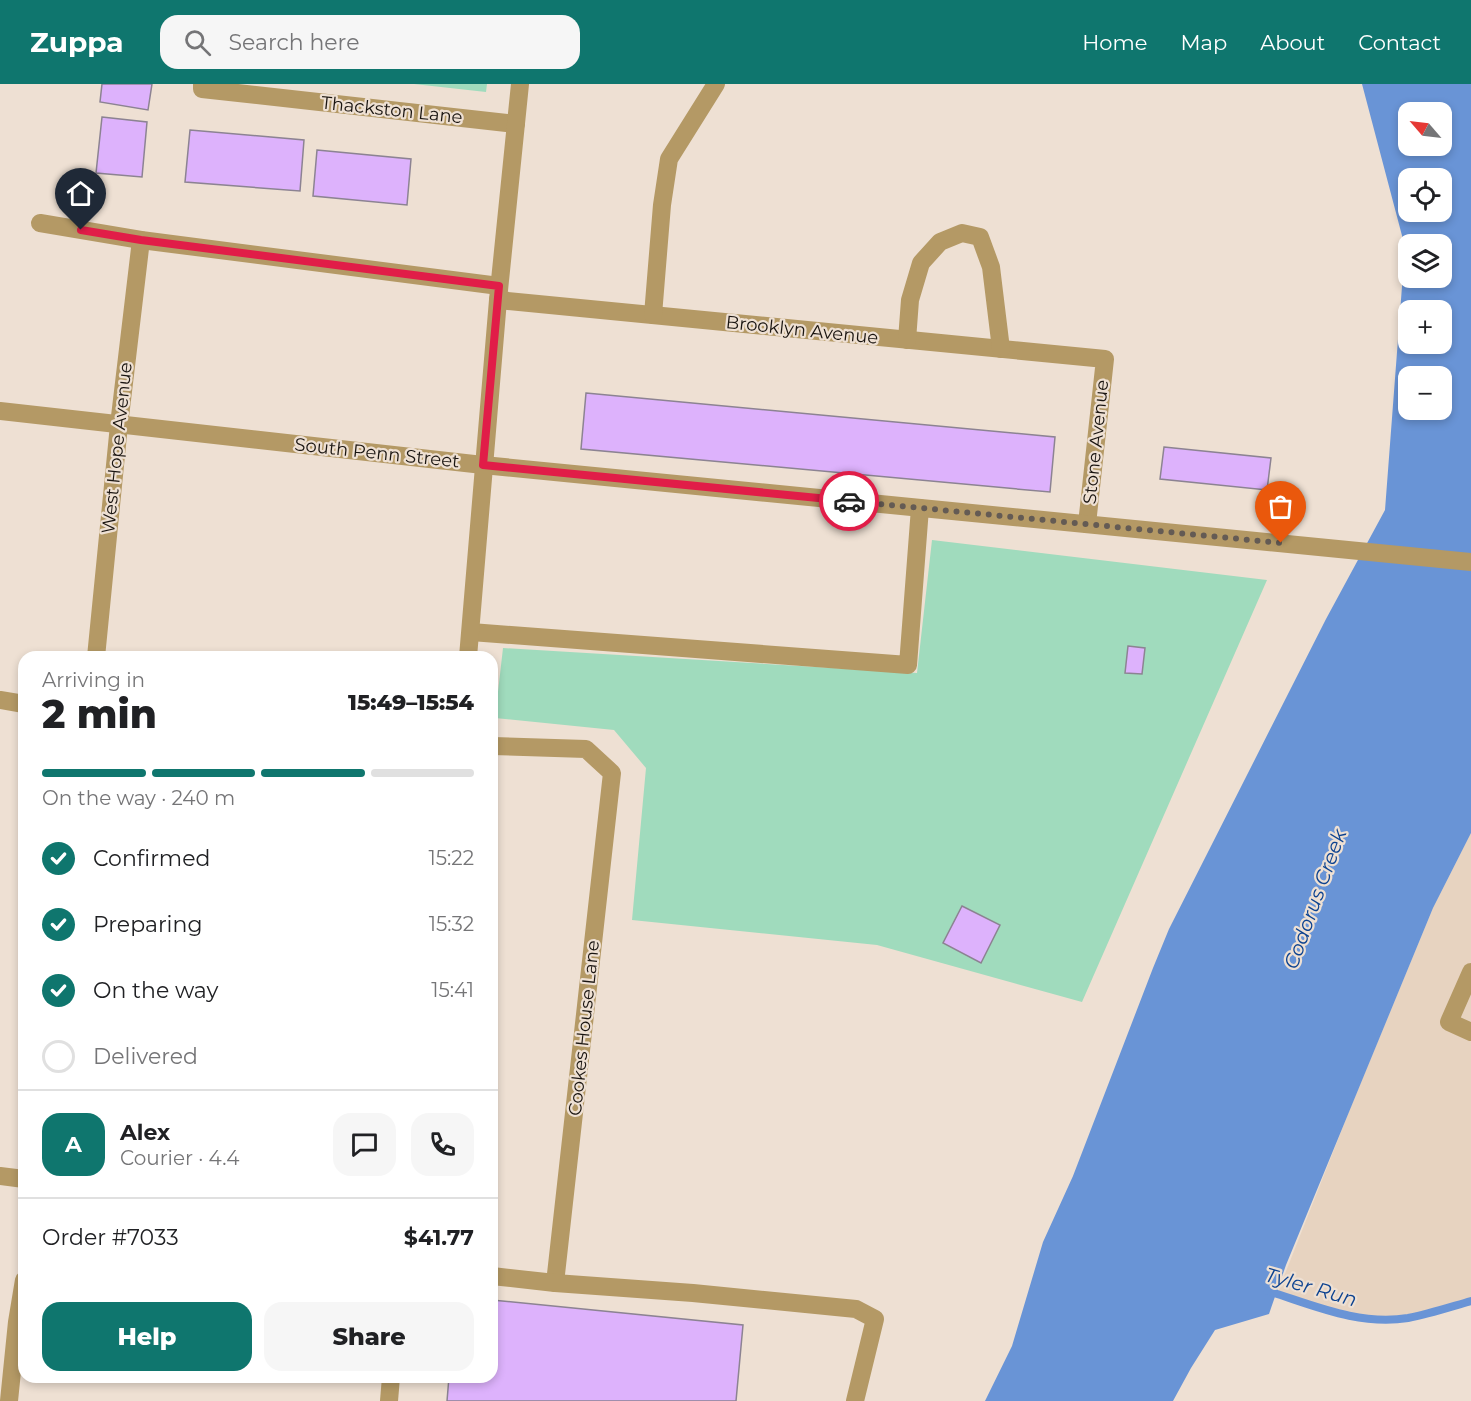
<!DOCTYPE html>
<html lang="en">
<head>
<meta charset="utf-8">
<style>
  :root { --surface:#fff; --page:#f6f6f6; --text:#202124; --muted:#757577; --line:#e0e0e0; --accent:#0f766e }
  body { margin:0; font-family:Montserrat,sans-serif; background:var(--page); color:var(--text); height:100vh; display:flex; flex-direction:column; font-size:22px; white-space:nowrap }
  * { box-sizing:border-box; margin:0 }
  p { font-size:20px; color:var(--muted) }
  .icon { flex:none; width:33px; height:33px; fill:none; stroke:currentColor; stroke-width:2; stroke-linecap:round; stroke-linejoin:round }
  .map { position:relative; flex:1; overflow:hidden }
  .panel { position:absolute; left:18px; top:567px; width:480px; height:732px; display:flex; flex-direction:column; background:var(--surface); border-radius:18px; box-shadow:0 3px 9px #0003 }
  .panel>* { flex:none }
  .needle { width:39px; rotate:298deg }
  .buttons { position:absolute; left:1398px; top:18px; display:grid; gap:12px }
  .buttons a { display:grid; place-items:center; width:54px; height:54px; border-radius:12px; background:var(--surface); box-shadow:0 3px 9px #0003; font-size:30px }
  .pin { position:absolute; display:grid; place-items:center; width:51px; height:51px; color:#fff; margin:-62px -26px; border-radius:50% 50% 50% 0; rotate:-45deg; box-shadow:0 0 6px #0007 }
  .pin .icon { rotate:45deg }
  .courier { position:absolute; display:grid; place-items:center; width:60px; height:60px; margin:-30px; border:4px solid #e11d48; border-radius:50%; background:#fff; color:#222; box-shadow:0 2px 8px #0007 }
  .overview em { font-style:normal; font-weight:800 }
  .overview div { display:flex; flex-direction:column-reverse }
  .overview { display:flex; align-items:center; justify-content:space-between; height:102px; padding:0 24px }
  h1 { font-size:39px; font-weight:800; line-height:45px }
  .bar { display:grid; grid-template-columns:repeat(4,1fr); gap:9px 6px; align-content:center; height:72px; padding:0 24px }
  .bar i { height:8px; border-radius:4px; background:var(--line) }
  .bar .current { background:var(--accent) }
  .bar p { grid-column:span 4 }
  .line { display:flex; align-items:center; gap:15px; padding:0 24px; border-top:2px solid var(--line) }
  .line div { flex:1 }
  .round { display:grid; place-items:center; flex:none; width:63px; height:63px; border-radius:18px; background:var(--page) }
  ol { padding:0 24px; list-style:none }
  li { display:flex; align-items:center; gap:18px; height:66px }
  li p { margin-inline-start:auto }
  li .icon { padding:6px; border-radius:50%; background:var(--accent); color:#fff; stroke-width:4 }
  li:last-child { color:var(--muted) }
  li i { width:33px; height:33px; border:3px solid var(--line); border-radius:50% }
  .primary-button { display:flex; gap:12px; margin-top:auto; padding:12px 24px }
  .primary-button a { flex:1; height:69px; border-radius:18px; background:var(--accent); color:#fff; font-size:24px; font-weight:800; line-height:69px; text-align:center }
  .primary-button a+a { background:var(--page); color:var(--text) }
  header { display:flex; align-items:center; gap:36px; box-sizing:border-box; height:84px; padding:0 30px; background:var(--accent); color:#fff }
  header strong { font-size:28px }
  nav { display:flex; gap:33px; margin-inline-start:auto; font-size:21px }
  .search { width:420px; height:54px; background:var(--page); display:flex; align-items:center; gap:15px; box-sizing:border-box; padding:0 21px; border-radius:18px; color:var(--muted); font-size:22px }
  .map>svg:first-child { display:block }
</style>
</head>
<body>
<header>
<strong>Zuppa</strong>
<div class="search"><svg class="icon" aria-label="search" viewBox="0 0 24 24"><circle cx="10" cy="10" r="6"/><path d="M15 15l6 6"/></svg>Search here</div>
<nav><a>Home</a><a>Map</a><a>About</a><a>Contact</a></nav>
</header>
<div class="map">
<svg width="1471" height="1317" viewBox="0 0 1471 1317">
  <rect width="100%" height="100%" fill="#eee0d3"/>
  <!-- built -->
  <polygon fill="#e7d3c0" points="1471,749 1471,1217 1409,1234 1363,1234 1334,1229 1277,1210 1350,1025 1433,824"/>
  <!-- green -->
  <g fill="#a0dbbd">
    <polygon points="414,0 487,0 486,8"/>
    <polygon points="932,456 1267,496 1082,918 877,861 632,836 646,684 614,646 495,634 503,564 917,589"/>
  </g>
  <!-- water -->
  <path fill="#6994d6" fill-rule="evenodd" d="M1362 0H1471V749L1433 824 1286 1181 1269 1230 1215 1246 1191 1284 1173 1317H985L1012 1262 1043 1158 1073 1092 1153 884 1169 845 1326 535 1385 426 1405 163ZM1408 28H1442V62H1408ZM1408 94H1442V128H1408ZM1408 160H1442V194H1408ZM1408 226H1442V260H1408ZM1408 292H1442V326H1408Z"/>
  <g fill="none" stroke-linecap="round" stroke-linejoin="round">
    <!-- stream -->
    <path stroke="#6994d6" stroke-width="8" d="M1268 1207C1313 1221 1359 1242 1408 1234 1429 1230 1450 1223 1471 1217"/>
  </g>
  <!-- building -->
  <g fill="#ddb2fc" stroke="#8c8392" stroke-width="1.5">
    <polygon points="102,0 152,0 148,26 100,18"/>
    <polygon points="102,33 147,38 142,93 96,89"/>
    <polygon points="190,46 304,56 300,107 185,98"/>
    <polygon points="317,66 411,75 407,121 313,112"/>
    <polygon points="586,309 1055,353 1050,408 581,365"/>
    <polygon points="1164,363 1271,374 1267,406 1160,395"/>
    <polygon points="1128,562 1145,564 1142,590 1125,589"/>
    <polygon points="962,822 1000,841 981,879 943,859"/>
    <polygon points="492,1216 743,1241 736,1317 447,1317 449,1293 492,1293"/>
  </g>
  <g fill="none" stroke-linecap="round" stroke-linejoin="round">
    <!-- minor -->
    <g stroke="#b49965" stroke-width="18">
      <polyline points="202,0 202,5 516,40"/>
      <polyline points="40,139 141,156 499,202"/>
      <polyline points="498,216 1105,275 1087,440"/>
      <polyline points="653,231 662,121 669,75 716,0"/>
      <polyline points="907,256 910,216 921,179 940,158 962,149 980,153 991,183 1001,265"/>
      <polyline points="0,327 483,381 1471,478"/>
      <polyline points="471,548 908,581 920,424"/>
      <polyline points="96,573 119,341 141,156"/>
      <polyline points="468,573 498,216 520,0"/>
      <polyline points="0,616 24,620"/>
      <polyline points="492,662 586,665 612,689 555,1199"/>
      <polyline points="1471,888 1449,938 1471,948"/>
      <polyline points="0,1092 24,1095"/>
      <polyline points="492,1192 555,1199 693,1209 856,1225 875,1235 855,1317"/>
      <polyline points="9,1317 17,1238 24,1196"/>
      <polyline points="389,1317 391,1293"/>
    </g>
  </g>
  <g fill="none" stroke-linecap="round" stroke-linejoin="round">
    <!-- done -->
    <polyline stroke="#645b54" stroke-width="6" stroke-dasharray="0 10.8" points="849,417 1281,459"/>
    <!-- route -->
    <polyline stroke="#e11d48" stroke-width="8" points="81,146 141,156 499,202 483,381 849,417"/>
  </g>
  <g text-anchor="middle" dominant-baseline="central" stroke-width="4.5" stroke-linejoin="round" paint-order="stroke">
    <!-- street labels -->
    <g font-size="18" fill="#191410" stroke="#eee0d3">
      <text transform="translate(392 26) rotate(6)">Thackston Lane</text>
      <text transform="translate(802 246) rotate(6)">Brooklyn Avenue</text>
      <text transform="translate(1096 358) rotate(-84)">Stone Avenue</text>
      <text transform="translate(117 364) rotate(-84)">West Hope Avenue</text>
      <text transform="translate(377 369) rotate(6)">South Penn Street</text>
      <text transform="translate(584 944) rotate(-84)">Cookes House Lane</text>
    </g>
    <!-- water labels -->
    <g font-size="20" font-style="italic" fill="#0c4290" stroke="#eee0d3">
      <text transform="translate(1315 815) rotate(-70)">Codorus Creek</text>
      <text transform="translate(1311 1203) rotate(16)">Tyler Run</text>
    </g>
  </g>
</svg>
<div class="buttons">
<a><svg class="needle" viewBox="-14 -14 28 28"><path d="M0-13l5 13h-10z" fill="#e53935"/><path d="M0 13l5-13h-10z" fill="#757577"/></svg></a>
<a><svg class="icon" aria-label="locate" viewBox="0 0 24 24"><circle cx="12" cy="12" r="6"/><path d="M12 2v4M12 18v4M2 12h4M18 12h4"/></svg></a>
<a><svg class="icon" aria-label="layers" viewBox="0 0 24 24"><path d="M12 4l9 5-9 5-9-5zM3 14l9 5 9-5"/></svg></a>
<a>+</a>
<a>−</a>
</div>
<div class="pin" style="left:1281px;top:459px;background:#ea580c"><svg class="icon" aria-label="bag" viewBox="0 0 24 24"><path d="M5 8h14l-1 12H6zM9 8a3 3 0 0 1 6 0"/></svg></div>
<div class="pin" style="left:81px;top:146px;background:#1f2937"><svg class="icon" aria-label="home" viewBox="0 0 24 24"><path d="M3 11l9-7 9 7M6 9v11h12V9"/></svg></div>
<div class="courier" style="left:849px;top:417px"><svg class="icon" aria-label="car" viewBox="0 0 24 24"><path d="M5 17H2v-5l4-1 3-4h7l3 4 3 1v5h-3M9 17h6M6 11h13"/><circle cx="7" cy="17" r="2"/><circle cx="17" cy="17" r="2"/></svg></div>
<section class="panel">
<div class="overview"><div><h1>2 min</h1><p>Arriving in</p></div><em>15:49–15:54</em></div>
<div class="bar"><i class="current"></i><i class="current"></i><i class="current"></i><i></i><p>On the way · 240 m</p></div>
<ol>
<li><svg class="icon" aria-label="check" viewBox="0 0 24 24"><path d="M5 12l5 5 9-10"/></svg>Confirmed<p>15:22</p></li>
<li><svg class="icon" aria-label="check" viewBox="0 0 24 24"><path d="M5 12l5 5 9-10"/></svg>Preparing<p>15:32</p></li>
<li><svg class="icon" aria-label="check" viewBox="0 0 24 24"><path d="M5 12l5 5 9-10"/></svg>On the way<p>15:41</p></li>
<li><i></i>Delivered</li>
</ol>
<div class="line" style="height:108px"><b class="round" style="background:var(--accent);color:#fff">A</b><div><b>Alex</b><p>Courier · 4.4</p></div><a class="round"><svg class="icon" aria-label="chat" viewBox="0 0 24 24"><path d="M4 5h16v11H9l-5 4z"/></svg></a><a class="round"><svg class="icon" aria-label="phone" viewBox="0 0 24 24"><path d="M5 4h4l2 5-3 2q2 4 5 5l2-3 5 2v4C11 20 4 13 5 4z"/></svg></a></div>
<div class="line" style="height:78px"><div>Order #7033</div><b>$41.77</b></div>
<div class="primary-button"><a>Help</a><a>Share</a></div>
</section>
</div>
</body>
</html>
